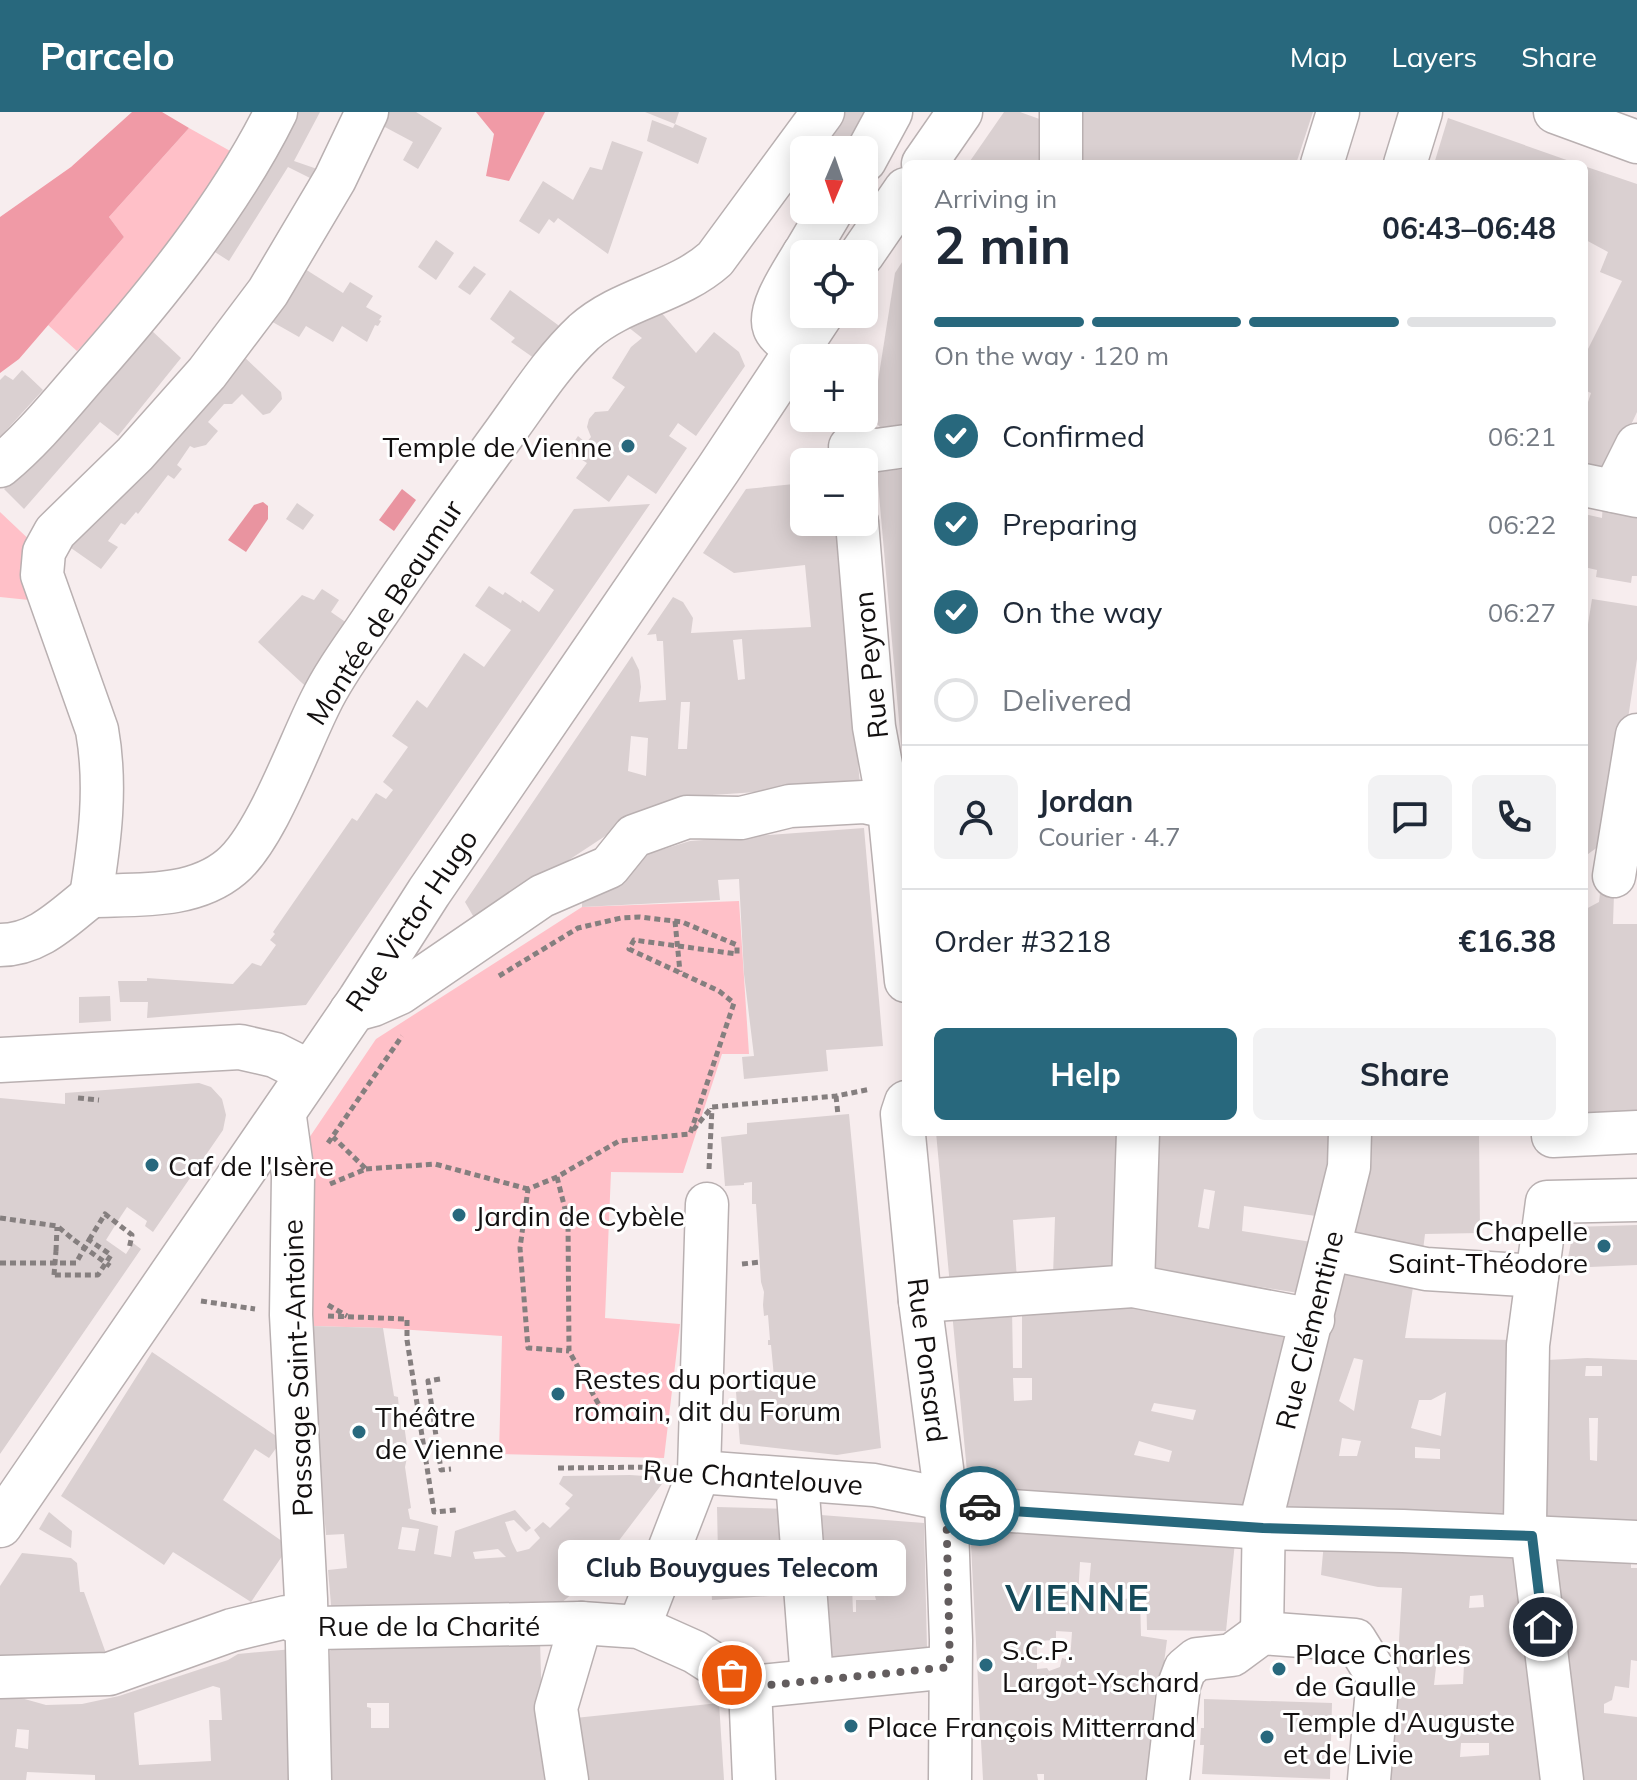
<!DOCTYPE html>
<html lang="en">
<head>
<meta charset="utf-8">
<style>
  :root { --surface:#fff; --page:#f2f2f3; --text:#1f2937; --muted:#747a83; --line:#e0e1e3; --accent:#28687d }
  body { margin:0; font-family:Mulish,sans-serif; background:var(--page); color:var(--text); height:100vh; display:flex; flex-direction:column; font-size:30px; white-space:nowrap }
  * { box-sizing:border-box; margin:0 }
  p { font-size:26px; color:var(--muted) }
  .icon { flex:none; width:44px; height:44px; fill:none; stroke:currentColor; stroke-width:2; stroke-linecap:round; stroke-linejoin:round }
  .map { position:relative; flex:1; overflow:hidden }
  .details { position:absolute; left:902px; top:48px; width:686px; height:976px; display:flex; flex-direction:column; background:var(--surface); border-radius:12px; box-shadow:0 4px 20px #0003 }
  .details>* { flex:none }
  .needle { width:52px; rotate:182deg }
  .tools { position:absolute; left:790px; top:24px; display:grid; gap:16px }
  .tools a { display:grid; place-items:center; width:88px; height:88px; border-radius:12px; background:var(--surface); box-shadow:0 4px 20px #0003; font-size:40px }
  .pin { position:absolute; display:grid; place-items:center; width:68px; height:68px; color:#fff; margin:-34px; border:4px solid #fff; border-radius:50%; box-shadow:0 2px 8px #0007 }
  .courier { position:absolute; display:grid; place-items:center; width:80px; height:80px; margin:-40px; border:6px solid #28687d; border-radius:50%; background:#fff; color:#222; box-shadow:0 2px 10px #0007 }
  .bubble { position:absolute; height:56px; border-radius:12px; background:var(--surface); box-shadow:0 4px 20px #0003; font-size:26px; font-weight:700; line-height:56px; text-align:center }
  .summary em { font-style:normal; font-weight:700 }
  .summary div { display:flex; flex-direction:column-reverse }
  .summary { display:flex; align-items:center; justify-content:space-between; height:136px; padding:0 32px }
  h1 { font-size:52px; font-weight:700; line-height:60px }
  .bar { display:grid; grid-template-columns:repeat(4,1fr); gap:12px 8px; align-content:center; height:96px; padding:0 32px }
  .bar i { height:10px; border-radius:6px; background:var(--line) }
  .bar .selected { background:var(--accent) }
  .bar p { grid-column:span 4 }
  .line { display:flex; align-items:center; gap:20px; padding:0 32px; border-top:2px solid var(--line) }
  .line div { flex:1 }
  .round { display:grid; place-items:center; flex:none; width:84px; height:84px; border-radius:12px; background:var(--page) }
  ol { padding:0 32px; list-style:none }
  li { display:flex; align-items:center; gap:24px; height:88px }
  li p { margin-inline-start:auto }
  li .icon { padding:8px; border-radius:50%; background:var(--accent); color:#fff; stroke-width:4 }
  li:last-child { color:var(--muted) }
  li i { width:44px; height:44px; border:4px solid var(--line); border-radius:50% }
  .action { display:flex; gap:16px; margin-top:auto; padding:16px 32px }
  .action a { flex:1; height:92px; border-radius:12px; background:var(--accent); color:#fff; font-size:32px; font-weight:700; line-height:92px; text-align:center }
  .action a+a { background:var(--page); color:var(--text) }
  header { display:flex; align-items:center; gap:48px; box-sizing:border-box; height:112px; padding:0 40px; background:var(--accent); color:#fff }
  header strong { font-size:38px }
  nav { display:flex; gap:44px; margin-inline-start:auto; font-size:28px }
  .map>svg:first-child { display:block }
</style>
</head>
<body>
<header>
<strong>Parcelo</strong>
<nav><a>Map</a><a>Layers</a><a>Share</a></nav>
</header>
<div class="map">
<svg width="1637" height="1668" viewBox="0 0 1637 1668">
  <rect width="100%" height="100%" fill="#f7edee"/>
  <!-- green -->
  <g fill="#ffc0c8">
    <polygon points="189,16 232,40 191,102 131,182 77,239 48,213 124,125 109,105"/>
    <polygon points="0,400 37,435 29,488 0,485"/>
    <polygon points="739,789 749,942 722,942 683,1061 611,1060 605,1206 680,1212 664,1346 499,1342 502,1224 383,1216 310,1214 307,1029 376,927 582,795"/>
  </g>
  <!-- forest -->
  <g fill="#f09aa6">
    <polygon points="132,0 162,0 189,16 109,105 124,125 19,247 0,261 0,105 71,55"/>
    <polygon points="476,0 545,0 509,69 486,64 494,22"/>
  </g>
  <!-- water -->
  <g fill="#e994a0">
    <polygon points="402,377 416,388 394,419 379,408"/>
    <polygon points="263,390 268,394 268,407 246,440 228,428 254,393"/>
  </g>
  <!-- building -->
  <g fill="#dad0d1" fill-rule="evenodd">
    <polygon points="289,0 320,0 294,49 323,59 318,70 288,55 229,149 207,135"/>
    <polygon points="379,0 416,0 442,16 418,57 403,48 413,30 383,14"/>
    <polygon points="645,0 679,0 675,12"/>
    <polygon points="835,0 871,0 852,38 809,38"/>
    <polygon points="1004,0 1020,0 1045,9 1045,52 968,52"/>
    <polygon points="1076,0 1313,0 1296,52 1076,52"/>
    <polygon points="1448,6 1578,52 1434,52"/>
    <polygon points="652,8 673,16 675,12 707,26 698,52 647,29"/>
    <polygon points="612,29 643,40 608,142 558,106 554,111 549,107 539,122 519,109 543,69 573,88 590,55 602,58"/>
    <polygon points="804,45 804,98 812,98 806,107 792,97 802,78 788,70"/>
    <polygon points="1584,54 1637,72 1637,300 1607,365 1584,360 1584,302 1591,281 1584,278 1584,245 1622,169 1600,160 1608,140 1584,127"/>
    <polygon points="436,128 454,141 436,168 418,155"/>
    <polygon points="906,144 906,318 885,320 872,307 895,161"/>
    <polygon points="297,152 343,181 350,170 373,184 366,195 382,204 379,208 381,209 378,214 375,213 367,230 342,214 333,230 306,214 299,225 262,204"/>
    <polygon points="474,154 486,162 470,183 458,175"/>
    <polygon points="510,178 558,213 569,225 541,251 511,230 515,226 490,207"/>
    <polygon points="660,199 696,241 714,220 739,240 745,254 696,324 678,311 669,324 687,336 656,382 628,363 609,390 576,366 587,351 568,339 578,324 586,331 591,325 587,315 589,307 595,300 608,299 625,275 612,266 631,235 642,226 628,215"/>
    <polygon points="151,218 181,246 118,324 100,310 24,397 4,377 78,292"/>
    <polygon points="238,239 281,280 282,287 270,301 263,303 242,282 232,292 224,292 208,310 218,319 206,333 194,336 190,334 177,353 182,357 174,367 168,363 138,402 136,400 125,413 121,411 108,429 118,435 101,457 61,429"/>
    <polygon points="22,258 43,278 0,325 0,268 5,263 13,268"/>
    <polygon points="906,357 906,664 904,665 877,360"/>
    <path d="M804 371V410H837L860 673 683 685 625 711 476 809 465 790 632 544 639 558 641 575 639 590 666 588 663 529H657L656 522 647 523 673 485 683 490 693 506 691 521 811 515 805 453 734 461 703 441 746 377ZM742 527 745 567 738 568 733 528ZM681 590H690L687 637H678ZM631 624 648 626 646 664 628 659Z"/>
    <polygon points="1603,389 1637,396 1637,464 1632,464 1631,471 1596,465 1597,458 1584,455 1584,402 1602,406"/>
    <polygon points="297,391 314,403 303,418 286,407"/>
    <polygon points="650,392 306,893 147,906 148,890 120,890 118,869 147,869 147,866 233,872 252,851 261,854 276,833 270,828 275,822 273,820 352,706 357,709 376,681 386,687 393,678 383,670 408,635 392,624 417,588 427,596 464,541 484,555 511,518 475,494 489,474 503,483 505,480 521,491 522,488 539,500 554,478 530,461 574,397"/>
    <polygon points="322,477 339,488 331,500 357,518 316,584 258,530 302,483 314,488"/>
    <polygon points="1592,487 1637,494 1637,547 1610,726 1584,745 1584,537"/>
    <polygon points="864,716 883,934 826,938 828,959 744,967 742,945 754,944 744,862 739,767 718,768 720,788 582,795 582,787 648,742 690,729"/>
    <polygon points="1600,781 1614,782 1613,812 1637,812 1637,1000 1584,1001 1584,798 1599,790"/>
    <polygon points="110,884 111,909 79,911 79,885"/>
    <polygon points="199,971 211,975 222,987 226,1003 223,1018 153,1120 145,1114 147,1109 127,1095 121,1104 106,1128 126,1142 133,1131 141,1137 0,1342 0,986 65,992 65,981"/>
    <polygon points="849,1002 881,1336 837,1343 740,1332 736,1280 775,1276 771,1233 768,1233 768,1228 770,1228 768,1203 764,1204 763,1193 764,1180 761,1170 756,1092 752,1092 752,1070 744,1071 744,1073 725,1074 721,1025 747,1022 747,1011"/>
    <polygon points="936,1020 1119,1020 1115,1159 1053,1164 1055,1105 1013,1108 1017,1168 950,1174"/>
    <path d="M1160 1020H1338L1323 1105 1244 1094 1242 1119 1318 1131 1305 1182 1143 1156 1147 1109ZM1204 1077 1215 1079 1209 1117 1198 1115Z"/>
    <polygon points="1364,1020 1479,1020 1480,1121 1425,1122 1423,1138 1347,1123"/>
    <polygon points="1637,1113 1637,1153 1566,1156 1574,1115"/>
    <path d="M1339 1153 1414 1169 1405 1226 1516 1228 1511 1410 1279 1398ZM1354 1246 1363 1248 1354 1299 1339 1289ZM1446 1280 1441 1324 1411 1316 1419 1288H1431ZM1342 1326 1361 1329 1357 1344H1339ZM1415 1335 1440 1337V1347L1415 1346Z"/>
    <path d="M1112 1188 1296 1217 1252 1397 969 1381 952 1200 1012 1196 1013 1256H1022V1195ZM1013 1266H1032V1288L1014 1289ZM1154 1291 1196 1298 1193 1308 1151 1299ZM1139 1329 1172 1339 1169 1350 1134 1343Z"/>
    <path d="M310 1214 383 1216 394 1284 398 1285 399 1298H402L408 1341 405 1355 411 1396 408 1397 410 1407 438 1414 434 1442 451 1445 455 1419 515 1398 531 1416 526 1420 514 1408 505 1410 512 1430 517 1440 529 1437 540 1426 534 1418 543 1410 550 1416 570 1396 565 1392 573 1383 559 1372 563 1364 630 1363 660 1365 665 1368 589 1468 561 1491 332 1504 328 1458 347 1456 344 1422 326 1423 321 1367 308 1299ZM402 1415 419 1417 415 1439 398 1437ZM498 1437 506 1445 475 1447 473 1440Z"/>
    <polygon points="152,1240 282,1328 269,1346 255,1337 223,1388 289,1434 251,1490 173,1440 164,1453 61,1384"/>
    <path d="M1587 1246 1637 1248V1416L1542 1411 1547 1248ZM1586 1254H1602V1264H1585ZM1589 1306H1598L1597 1349 1590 1348Z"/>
    <polygon points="717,1395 791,1397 798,1482 712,1488 709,1442 718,1442"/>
    <polygon points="49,1400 72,1419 71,1436 39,1417"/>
    <path d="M808 1402 924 1411 927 1535 819 1546ZM852 1474H858L859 1484H875L876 1488H856V1500H853Z"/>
    <path d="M970 1414 1235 1430 1226 1519 1147 1518 1146 1475 1124 1477V1487L1140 1485 1141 1524 1167 1528 1161 1574 1163 1583H1155L1148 1668H1044V1662H1037L1038 1668H983ZM1080 1450 1091 1451 1088 1485H1078ZM1056 1519 1072 1520 1070 1548 1062 1546 1060 1555 1049 1559 1047 1556 1037 1557V1529L1056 1528Z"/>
    <path d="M1324 1430 1528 1435 1555 1668H1391L1402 1476 1378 1475 1321 1463ZM1483 1483 1484 1495 1469 1496 1470 1484ZM1459 1534H1465L1463 1572 1434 1573 1437 1546 1458 1545ZM1461 1631H1489V1643L1460 1645Z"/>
    <polygon points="1544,1435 1631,1440 1631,1456 1637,1456 1637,1549 1631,1548 1629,1576 1615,1574 1612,1588 1604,1592 1604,1601 1637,1605 1637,1668 1582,1668"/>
    <polygon points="22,1441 71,1446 77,1451 80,1480 84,1480 108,1547 0,1551 0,1474"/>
    <path d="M540 1528 544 1668H328L330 1539 332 1536ZM367 1591H389V1616H371V1596L367 1595Z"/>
    <path d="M293 1537 298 1668H95V1663L27 1660 26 1668H0V1582L21 1581V1586L46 1593 82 1592 119 1584 228 1548 238 1542ZM213 1574 220 1576 222 1608H209L211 1649 139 1653 134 1601ZM17 1617 29 1618 28 1637 15 1635Z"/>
    <polygon points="1204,1587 1332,1591 1330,1667 1202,1662 1204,1633 1200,1633 1201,1616 1204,1616"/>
    <polygon points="719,1591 724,1668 584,1668 575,1606"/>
  </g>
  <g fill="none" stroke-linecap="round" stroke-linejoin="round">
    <defs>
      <g id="minor">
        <polyline points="1061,0 1061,52"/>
        <polyline points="1555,0 1637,30"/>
        <polyline points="1322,52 1338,0"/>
        <polyline points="1405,52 1421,0"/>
        <polyline points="850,335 877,338 906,334"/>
        <path d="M0 354C33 327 60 293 88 261 156 184 230 93 276 0"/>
        <polyline points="1584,373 1637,384"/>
        <polyline points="1614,379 1637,333"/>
        <polyline points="857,410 874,615 889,696 906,869"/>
        <polyline points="1614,764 1637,623"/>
        <path d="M91 784C137 782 193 787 231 755 266 726 298 635 320 591 332 566 349 542 365 519 410 452 457 386 505 320 529 287 553 249 584 220 622 186 677 181 715 147L823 0"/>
        <path d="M91 784C100 728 107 674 97 618L42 463 44 440 55 420 135 342 207 261 268 180 335 67 367 0"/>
        <path d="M0 833C38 833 63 806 91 784"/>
        <polyline points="351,899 373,893 400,881 542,784 609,755 634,724 687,705 741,706 790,694 864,690 906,699"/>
        <polyline points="906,990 902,1002 920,1189 946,1387 951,1528 950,1668"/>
        <polyline points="284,998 293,1063 291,1203 306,1487 310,1668"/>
        <polyline points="1553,1024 1637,1020"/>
        <polyline points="1330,1137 1426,1157 1537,1164"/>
        <polyline points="1133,1174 1138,1020"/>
        <polyline points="920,1189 1133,1174 1313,1208"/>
        <polyline points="699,1360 874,1373 998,1398 1263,1416 1403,1419 1637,1430"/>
        <polyline points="797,1369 812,1567"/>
        <polyline points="639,1515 699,1360 707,1092"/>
        <polyline points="1262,1521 1264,1397 1349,1055 1350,1020"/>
        <polyline points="0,1565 109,1562 232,1518 286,1505 306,1515 317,1516 581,1511 639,1515 695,1540 750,1575"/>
        <polyline points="750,1575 950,1555"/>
        <polyline points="750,1575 754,1668"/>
        <polyline points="567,1668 556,1596 581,1511"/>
        <polyline points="1168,1668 1179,1573 1185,1557 1197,1547 1232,1543 1262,1521 1355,1528 1378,1565 1369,1668"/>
        <polyline points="1562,1668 1532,1424 1525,1410 1528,1233 1547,1090 1637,1088"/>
      </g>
      <g id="major">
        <polyline points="864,48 890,0"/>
        <polyline points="924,52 960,0"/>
        <polyline points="805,142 831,98"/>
        <polyline points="862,142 906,78"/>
        <path d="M798 237C791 231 778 224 775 215 768 197 795 159 804 143"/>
        <polyline points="0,948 240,935 275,943 309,960"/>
        <polyline points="0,1413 360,888 429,780 719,356 821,202"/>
      </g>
    </defs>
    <!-- minor casing -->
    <use href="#minor" stroke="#b9b0b1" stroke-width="45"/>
    <!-- major casing -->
    <use href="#major" stroke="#b9b0b1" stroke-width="47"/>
    <!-- path -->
    <g stroke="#857f7f" stroke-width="5" stroke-dasharray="6 4" stroke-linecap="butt">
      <polyline points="675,809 680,860"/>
      <polyline points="499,864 578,816 621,806 640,805 682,810 737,833 737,842 634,828 629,837 719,879 734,891 690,1022 619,1029 557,1065 528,1077 520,1136 528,1236 569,1239"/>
      <polyline points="836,984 838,1003"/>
      <polyline points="78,986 99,988"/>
      <polyline points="693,1018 712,995 836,984 871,977"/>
      <polyline points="328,1031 402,924"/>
      <polyline points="366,1057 435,1052 528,1077"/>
      <polyline points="709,1057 712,996"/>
      <polyline points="557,1065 568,1109 569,1239 603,1300"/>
      <polyline points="330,1072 366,1057 333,1025"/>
      <polyline points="0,1106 57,1114 74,1128"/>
      <polyline points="89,1128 105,1102 132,1123 129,1137"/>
      <polyline points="56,1139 57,1115"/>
      <polyline points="0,1151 76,1151 89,1128 111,1143 98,1163 54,1163"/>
      <polyline points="742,1152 761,1150"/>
      <polyline points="201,1189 255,1197"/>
      <polyline points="328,1193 347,1204"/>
      <polyline points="328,1204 407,1207 407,1228 434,1400 456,1398"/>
      <polyline points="440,1267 428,1269 441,1358 451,1357"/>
      <polyline points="558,1356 662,1355"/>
    </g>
    <!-- minor -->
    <use href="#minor" stroke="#fff" stroke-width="42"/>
    <!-- major -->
    <use href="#major" stroke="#fff" stroke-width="44"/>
    <!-- path-bridge -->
    <g stroke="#857f7f" stroke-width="5" stroke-dasharray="6 4" stroke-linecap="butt">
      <polyline points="74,1128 110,1154"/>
      <polyline points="54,1163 56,1139"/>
    </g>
  </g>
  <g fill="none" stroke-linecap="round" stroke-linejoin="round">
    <!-- done -->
    <polyline stroke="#635d5e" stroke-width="8" stroke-dasharray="0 14.4" points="732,1563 750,1575 950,1555 946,1387 980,1394"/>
    <!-- route -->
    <polyline stroke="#28687d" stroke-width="10" points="980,1394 998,1398 1263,1416 1532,1424 1543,1515"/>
  </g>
  <!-- markers -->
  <g fill="#28687d" stroke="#fff" stroke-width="3">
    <circle cx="628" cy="334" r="8"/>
    <circle cx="152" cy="1053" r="8"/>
    <circle cx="459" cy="1103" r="8"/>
    <circle cx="1604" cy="1134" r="8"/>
    <circle cx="558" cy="1282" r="8"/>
    <circle cx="359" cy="1320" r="8"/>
    <circle cx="986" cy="1553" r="8"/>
    <circle cx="1279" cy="1557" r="8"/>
    <circle cx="851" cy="1614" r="8"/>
    <circle cx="1267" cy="1625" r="8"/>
  </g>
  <g text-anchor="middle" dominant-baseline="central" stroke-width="6" stroke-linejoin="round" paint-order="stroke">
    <!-- poi labels -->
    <g font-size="28" fill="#131010" stroke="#fff" text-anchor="start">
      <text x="612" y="334" text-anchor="end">Temple de Vienne</text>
      <text x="168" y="1053">Caf de l'Isère</text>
      <text x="475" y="1103">Jardin de Cybèle</text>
      <text x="1588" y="1118" text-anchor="end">Chapelle<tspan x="1588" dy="32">Saint-Théodore</tspan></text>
      <text x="574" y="1266">Restes du portique<tspan x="574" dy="32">romain, dit du Forum</tspan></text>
      <text x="375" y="1304">Théâtre<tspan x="375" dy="32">de Vienne</tspan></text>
      <text x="1002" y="1537">S.C.P.<tspan x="1002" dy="32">Largot-Yschard</tspan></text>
      <text x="1295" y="1541">Place Charles<tspan x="1295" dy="32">de Gaulle</tspan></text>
      <text x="1283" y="1609">Temple d'Auguste<tspan x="1283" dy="32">et de Livie</tspan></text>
      <text x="867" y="1614">Place François Mitterrand</text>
    </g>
    <!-- street labels -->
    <g font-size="28" fill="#131010" stroke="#fff">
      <text transform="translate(384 500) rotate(-57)">Montée de Beaumur</text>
      <text transform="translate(870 553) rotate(-96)">Rue Peyron</text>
      <text transform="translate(411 808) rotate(-56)">Rue Victor Hugo</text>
      <text transform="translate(1309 1218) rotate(-76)">Rue Clémentine</text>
      <text transform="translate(928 1248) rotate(83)">Rue Ponsard</text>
      <text transform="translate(297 1256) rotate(-92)">Passage Saint-Antoine</text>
      <text transform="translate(753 1365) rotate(4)">Rue Chantelouve</text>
      <text x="429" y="1513">Rue de la Charité</text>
    </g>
    <!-- district labels -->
    <g font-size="36" font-weight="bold" letter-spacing="2" fill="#164a5a" stroke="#fff">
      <text x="1078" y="1485">VIENNE</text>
    </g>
  </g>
</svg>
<div class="tools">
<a><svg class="needle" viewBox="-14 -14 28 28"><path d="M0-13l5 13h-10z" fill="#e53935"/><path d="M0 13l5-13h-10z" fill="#747a83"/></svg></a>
<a><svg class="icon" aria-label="locate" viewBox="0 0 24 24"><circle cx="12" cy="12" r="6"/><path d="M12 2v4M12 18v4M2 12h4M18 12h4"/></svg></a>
<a>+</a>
<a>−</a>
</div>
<div class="pin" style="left:732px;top:1563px;background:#ea580c"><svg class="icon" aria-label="bag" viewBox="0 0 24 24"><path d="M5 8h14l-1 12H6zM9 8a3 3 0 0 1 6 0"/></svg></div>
<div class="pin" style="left:1543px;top:1515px;background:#1f2937"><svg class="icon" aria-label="home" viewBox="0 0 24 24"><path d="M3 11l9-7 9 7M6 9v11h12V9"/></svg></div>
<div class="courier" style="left:980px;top:1394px"><svg class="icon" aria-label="car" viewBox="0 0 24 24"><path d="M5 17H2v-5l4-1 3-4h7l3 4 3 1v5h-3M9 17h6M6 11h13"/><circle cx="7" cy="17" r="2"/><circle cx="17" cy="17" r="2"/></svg></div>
<div class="bubble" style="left:558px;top:1428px;width:348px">Club Bouygues Telecom</div>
<section class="details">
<div class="summary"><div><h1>2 min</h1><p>Arriving in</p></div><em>06:43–06:48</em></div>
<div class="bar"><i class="selected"></i><i class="selected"></i><i class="selected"></i><i></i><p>On the way · 120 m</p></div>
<ol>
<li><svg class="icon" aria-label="check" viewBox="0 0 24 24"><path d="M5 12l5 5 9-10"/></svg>Confirmed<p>06:21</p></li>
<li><svg class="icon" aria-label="check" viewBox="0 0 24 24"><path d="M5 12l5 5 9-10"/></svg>Preparing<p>06:22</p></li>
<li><svg class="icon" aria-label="check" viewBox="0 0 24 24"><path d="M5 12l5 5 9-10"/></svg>On the way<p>06:27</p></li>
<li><i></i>Delivered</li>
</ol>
<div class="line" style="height:144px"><a class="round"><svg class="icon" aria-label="person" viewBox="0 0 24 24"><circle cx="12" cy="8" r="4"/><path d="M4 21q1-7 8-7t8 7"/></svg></a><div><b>Jordan</b><p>Courier · 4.7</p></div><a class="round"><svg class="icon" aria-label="chat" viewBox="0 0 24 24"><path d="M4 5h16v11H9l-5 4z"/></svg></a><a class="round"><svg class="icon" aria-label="phone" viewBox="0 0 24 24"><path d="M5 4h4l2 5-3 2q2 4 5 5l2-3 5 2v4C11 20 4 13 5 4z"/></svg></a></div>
<div class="line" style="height:104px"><div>Order #3218</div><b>€16.38</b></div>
<div class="action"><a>Help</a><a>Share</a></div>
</section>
</div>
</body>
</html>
